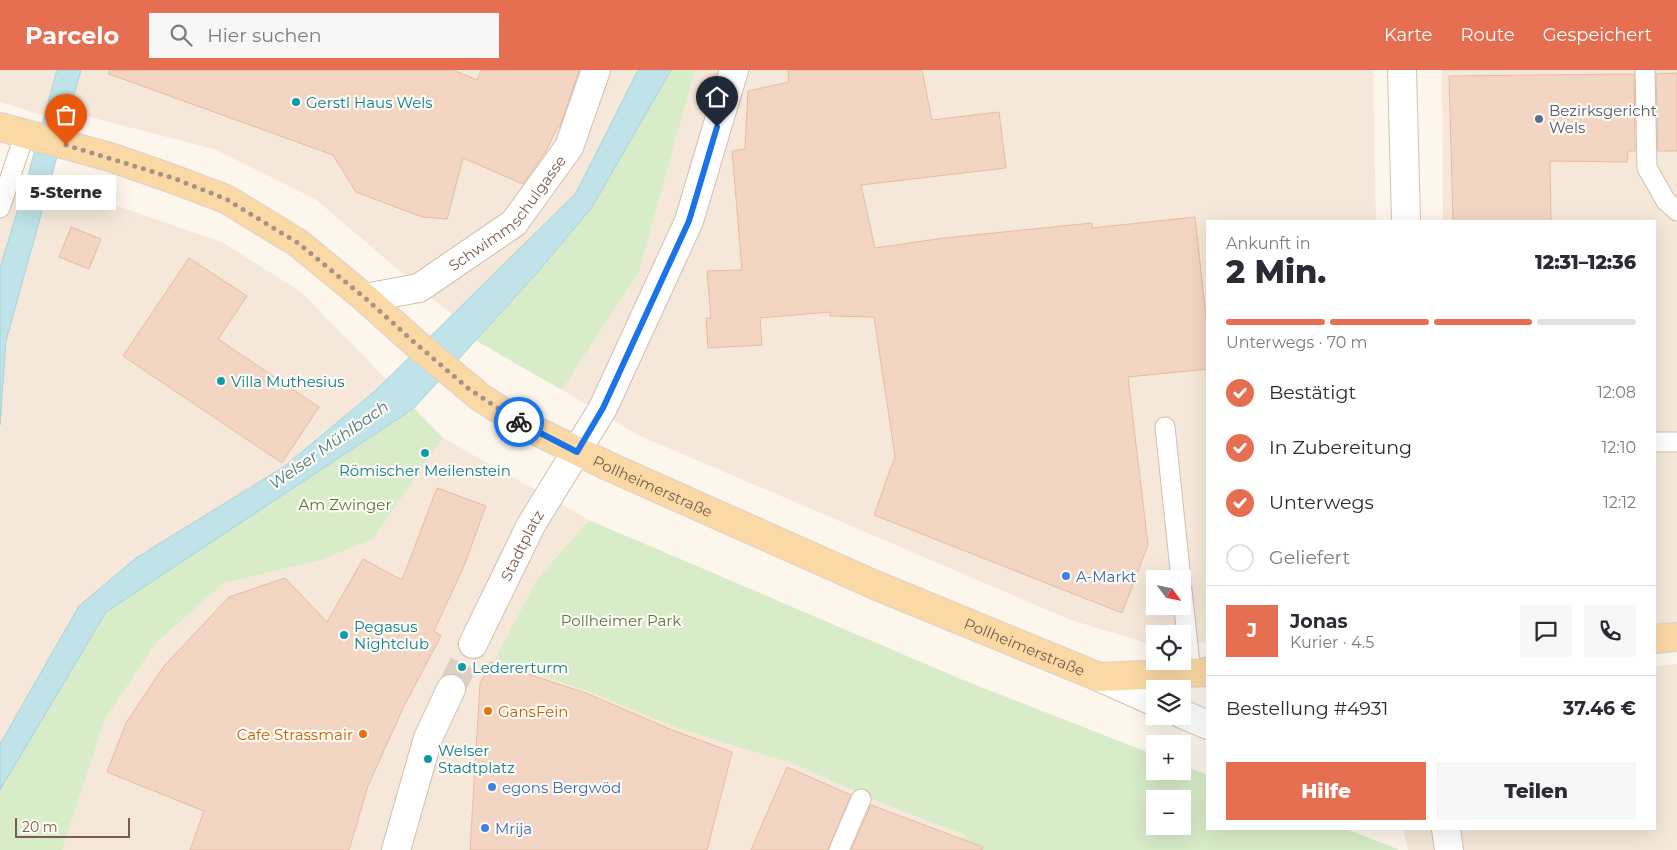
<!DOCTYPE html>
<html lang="de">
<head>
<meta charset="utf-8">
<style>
  :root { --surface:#fff; --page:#f7f7f7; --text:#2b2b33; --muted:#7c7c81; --line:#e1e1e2; --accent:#e76f51 }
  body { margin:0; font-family:Montserrat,sans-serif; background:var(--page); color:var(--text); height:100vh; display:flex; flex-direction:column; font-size:19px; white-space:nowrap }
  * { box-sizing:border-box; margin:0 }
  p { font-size:16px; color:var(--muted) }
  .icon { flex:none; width:28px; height:28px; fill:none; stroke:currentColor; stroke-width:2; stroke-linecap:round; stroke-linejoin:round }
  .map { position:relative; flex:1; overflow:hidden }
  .sheet { position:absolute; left:1206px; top:150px; width:450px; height:610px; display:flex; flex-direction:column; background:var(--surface); border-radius:0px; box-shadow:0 5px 20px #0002 }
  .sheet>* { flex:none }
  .needle { width:32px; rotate:123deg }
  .controls { position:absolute; left:1146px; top:500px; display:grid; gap:10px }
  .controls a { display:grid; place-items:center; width:45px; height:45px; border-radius:0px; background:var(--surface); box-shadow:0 5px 20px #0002; font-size:25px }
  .scale { position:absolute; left:15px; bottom:12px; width:115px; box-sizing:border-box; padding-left:5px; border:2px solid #7a5c4d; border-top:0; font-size:14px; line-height:18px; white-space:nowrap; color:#7a5c4d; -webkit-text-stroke:4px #fffaf3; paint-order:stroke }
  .pin { position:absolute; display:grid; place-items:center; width:42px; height:42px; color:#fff; margin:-51px -21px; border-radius:50% 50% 50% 0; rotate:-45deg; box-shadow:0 0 5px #0007 }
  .pin .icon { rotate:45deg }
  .courier { position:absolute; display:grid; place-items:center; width:50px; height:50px; margin:-25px; border:4px solid #1a73e8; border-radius:50%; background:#fff; color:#222; box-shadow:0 1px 6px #0007 }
  .bubble { position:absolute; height:35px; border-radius:0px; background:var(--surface); box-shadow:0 5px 20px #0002; font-size:16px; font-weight:800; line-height:35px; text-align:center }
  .overview em { font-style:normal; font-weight:800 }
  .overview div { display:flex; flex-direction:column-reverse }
  .overview { display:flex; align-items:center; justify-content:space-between; height:85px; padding:0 20px }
  h1 { font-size:32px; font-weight:800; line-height:38px }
  .bar { display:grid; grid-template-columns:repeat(4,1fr); gap:8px 5px; align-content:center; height:60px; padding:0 20px }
  .bar i { height:6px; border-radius:4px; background:var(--line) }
  .bar .on { background:var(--accent) }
  .bar p { grid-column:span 4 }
  .line { display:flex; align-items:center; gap:12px; padding:0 20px; border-top:1px solid var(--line) }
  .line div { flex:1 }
  .round { display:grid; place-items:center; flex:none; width:52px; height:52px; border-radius:0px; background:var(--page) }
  ol { padding:0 20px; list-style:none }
  li { display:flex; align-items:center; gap:15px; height:55px }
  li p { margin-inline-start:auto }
  li .icon { padding:5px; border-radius:50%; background:var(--accent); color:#fff; stroke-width:4 }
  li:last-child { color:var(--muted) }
  li i { width:28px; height:28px; border:2px solid var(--line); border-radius:50% }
  .action { display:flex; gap:10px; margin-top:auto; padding:10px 20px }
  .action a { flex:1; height:58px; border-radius:0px; background:var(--accent); color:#fff; font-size:20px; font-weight:800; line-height:58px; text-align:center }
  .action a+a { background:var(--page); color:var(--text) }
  header { display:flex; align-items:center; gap:30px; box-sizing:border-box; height:70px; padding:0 25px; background:var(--accent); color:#fff }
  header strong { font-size:24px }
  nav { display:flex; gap:28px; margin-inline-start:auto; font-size:18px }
  .search { width:350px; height:45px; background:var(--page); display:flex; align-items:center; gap:12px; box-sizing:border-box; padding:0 18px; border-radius:0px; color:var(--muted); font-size:19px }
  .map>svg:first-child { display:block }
</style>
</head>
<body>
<header>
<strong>Parcelo</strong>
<div class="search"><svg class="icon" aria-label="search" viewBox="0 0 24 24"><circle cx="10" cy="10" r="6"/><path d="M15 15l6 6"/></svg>Hier suchen</div>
<nav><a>Karte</a><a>Route</a><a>Gespeichert</a></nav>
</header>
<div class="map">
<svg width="1677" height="780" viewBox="0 0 1677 780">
  <rect width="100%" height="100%" fill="#fdf6ec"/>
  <!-- residential -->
  <g fill="#f5e8da" fill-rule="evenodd">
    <polygon points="0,0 57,0 44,46 0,32"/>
    <polygon points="81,0 638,0 577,123 452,245 315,129 214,79 70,42"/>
    <path d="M695 0H1373L1376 151H1208L1207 572 1183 573 1182 564H1155V574H1150L1071 550 640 366 562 320 639 202ZM1155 509H1182V536H1155Z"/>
    <polygon points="1442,0 1677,0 1677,565 1655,566 1655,151 1443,151"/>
    <polygon points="0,103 26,113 0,198"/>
    <polygon points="50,113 222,172 301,222 387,310 285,396 136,488 79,536 0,674 0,355 6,271"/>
    <polygon points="443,368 589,450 537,509 496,590 587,621 675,657 733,676 788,692 891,737 965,765 961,780 62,780 105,649 156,573 224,513 321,490 373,469"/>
    <polygon points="1677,594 1677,780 1408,780 1403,759 1655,759 1655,596"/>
  </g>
  <!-- green -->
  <g fill="#d8ecc9" fill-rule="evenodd">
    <polygon points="671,0 695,0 639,202 562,320 475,270 536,204 592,137"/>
    <polygon points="414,338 443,368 373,469 321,490 224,513 156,573 105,649 62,780 0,780 0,717 106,542 163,501"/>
    <path d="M589 450 963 610 1155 685V701H1182L1183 695 1207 705 1208 759H1346L1400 780H961L965 765 891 737 788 692 733 676 675 657 587 621 495 590 537 509ZM1155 729H1182V756H1155Z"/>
  </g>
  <!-- water -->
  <g fill="#bfe3e8" stroke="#a5d3da">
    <polygon points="57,0 81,0 6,271 0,355 0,198 26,113"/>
    <polygon points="638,0 671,0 592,137 536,204 414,338 106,542 0,720 0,674 79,536 136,488 285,396 376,320 576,123"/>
  </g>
  <!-- building -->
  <g fill="#f3d5c3" stroke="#e6bba3">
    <polygon points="109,0 453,0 477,10 481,0 579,0 560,57 558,56 546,81 523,114 463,88 447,149 422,147 356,122 333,85 109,4"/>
    <polygon points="788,0 922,0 932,50 999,42 1006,98 861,115 875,178 944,168 1092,153 1092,158 1195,147 1208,265 1208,299 1128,307 1148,475 1122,543 874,445 895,386 874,247 830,246 830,242 760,248 762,275 708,278 706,248 711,248 707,201 742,200 732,81 745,79 748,21 789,12"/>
    <polygon points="1677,3 1677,81 1658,81 1656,4"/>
    <polygon points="1629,4 1634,5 1635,81 1628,81 1627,92 1550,91 1551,151 1453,151 1449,6"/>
    <polygon points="71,157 101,169 89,199 59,187"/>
    <polygon points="189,188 247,226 218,269 319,337 282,393 123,286"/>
    <polygon points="437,418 486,436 464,496 434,561 441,566 404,636 368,716 349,780 190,780 204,741 107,702 126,653 164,596 229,527 285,508 327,552 363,489 402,510"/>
    <polygon points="491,592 586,623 672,660 732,682 707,780 470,780 480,614"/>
    <polygon points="787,697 851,725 828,780 751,780"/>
    <polygon points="871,735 983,777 982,780 851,780"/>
  </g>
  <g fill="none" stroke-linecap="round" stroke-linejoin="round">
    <!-- street-tunnel -->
    <polyline stroke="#dcd0c4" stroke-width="28" stroke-dasharray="28 14" stroke-linecap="butt" points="451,619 473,574"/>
    <defs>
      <g id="lane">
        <polyline points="1645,0 1647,98 1666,131 1677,141"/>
        <polyline points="0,138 25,63"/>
        <polyline points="1165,357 1181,509"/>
        <polyline points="1655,372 1677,372"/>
        <polyline points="1182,520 1191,603"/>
        <polyline points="839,780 861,729"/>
      </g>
      <g id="street">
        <path id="s1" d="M365 228 419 218 514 153 569 77 596 0"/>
        <path id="s2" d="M473 574 531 455 603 338 689 151 734 0"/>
        <polyline points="396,780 428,668 451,619"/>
      </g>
      <g id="secondary">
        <polyline points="1402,0 1406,151"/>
        <polyline points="1099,607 1155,632"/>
        <polyline points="1182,644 1208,655"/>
        <polyline points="1446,759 1449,780"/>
      </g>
      <g id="primary">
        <path id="s3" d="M0 57 110 87 173 109 226 129 298 173 365 228 414 272 480 327 522 354 608 396 875 515 1099 607 1208 602"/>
        <polyline points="1655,569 1677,567"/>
      </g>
    </defs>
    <!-- lane casing -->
    <use href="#lane" stroke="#d1beb0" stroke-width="21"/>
    <!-- street casing -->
    <use href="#street" stroke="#d1beb0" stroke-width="30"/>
    <!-- secondary casing -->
    <use href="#secondary" stroke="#d6c0b0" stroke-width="30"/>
    <!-- primary casing -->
    <use href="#primary" stroke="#dad1cd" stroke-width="30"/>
    <!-- lane -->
    <use href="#lane" stroke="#fff" stroke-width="19"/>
    <!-- street -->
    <use href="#street" stroke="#fff" stroke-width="28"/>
    <!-- secondary -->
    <use href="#secondary" stroke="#fff" stroke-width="28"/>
    <!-- primary -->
    <use href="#primary" stroke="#fbd9a5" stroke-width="28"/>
  </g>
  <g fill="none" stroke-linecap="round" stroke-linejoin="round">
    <!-- done -->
    <polyline stroke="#a89285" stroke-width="5" stroke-dasharray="0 9" points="66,75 173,108 226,129 298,173 365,228 414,272 469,319 519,352"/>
    <!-- route -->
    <polyline stroke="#1a73e8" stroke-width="6" points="519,352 577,382 603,338 689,151 717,57"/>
  </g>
  <!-- markers -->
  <g fill="#0f9aa8" stroke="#fffaf3" stroke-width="2">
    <circle cx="296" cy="32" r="5"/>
    <circle cx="221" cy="311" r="5"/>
    <circle cx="425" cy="383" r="5"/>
    <circle cx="344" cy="565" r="5"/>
    <circle cx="462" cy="597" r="5"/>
    <circle cx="428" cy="689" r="5"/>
  </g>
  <circle fill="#5c6f8a" stroke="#fffaf3" stroke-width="2" cx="1539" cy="49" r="5"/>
  <g fill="#3f7fe0" stroke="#fffaf3" stroke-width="2">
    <circle cx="1066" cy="506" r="5"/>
    <circle cx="492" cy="717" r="5"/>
    <circle cx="485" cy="758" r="5"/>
  </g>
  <g fill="#e8710a" stroke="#fffaf3" stroke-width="2">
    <circle cx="488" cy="641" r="5"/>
    <circle cx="363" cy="664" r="5"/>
  </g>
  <g text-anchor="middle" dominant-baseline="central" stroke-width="4.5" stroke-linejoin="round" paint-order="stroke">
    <!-- culture labels -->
    <g font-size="15" fill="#0d838f" stroke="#fffaf3" text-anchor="start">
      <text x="306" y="32">Gerstl Haus Wels</text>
      <text x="231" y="311">Villa Muthesius</text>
      <text x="425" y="400" text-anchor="middle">Römischer Meilenstein</text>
      <text x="354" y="556">Pegasus<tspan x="354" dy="17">Nightclub</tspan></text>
      <text x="472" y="597">Ledererturm</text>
      <text x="438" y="680">Welser<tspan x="438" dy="17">Stadtplatz</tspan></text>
    </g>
    <!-- service labels -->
    <g font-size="15" fill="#4e5e75" stroke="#fffaf3" text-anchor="start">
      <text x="1549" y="40">Bezirksgericht<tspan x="1549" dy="17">Wels</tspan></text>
    </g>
    <!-- street labels -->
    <g font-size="15" fill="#7a5c4d" stroke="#fffaf3">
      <text stroke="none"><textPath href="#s1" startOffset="172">Schwimmschulgasse</textPath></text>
      <text stroke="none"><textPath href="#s3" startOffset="755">Pollheimerstraße</textPath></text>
      <text stroke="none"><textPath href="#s2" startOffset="110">Stadtplatz</textPath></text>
      <text stroke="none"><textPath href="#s3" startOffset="1160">Pollheimerstraße</textPath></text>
    </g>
    <!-- park labels -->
    <g font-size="15" fill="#537a41" stroke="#fffaf3">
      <text x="345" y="434">Am Zwinger</text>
      <text x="621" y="550">Pollheimer Park</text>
    </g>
    <!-- shop labels -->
    <g font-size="15" fill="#366cbe" stroke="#fffaf3" text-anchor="start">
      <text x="1076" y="506">A-Markt</text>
      <text x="502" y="717">egons Bergwöd</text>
      <text x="495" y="758">Mrija</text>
    </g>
    <!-- food labels -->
    <g font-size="15" fill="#c56008" stroke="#fffaf3" text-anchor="start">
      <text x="498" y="641">GansFein</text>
      <text x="353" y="664" text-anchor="end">Cafe Strassmair</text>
    </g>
    <!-- water labels -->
    <g font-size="16" font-style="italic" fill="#437c86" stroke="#fffaf3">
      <text transform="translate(329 375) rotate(-35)">Welser Mühlbach</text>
    </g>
  </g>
</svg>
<div class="controls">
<a><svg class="needle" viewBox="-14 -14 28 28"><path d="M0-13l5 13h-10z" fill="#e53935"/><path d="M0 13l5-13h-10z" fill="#7c7c81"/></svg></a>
<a><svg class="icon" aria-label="locate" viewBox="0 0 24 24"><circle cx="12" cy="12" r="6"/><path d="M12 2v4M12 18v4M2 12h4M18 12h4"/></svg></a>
<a><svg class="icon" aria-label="layers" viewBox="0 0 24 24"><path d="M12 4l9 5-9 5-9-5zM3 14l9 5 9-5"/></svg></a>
<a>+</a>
<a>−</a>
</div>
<div class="scale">20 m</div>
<div class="pin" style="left:66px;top:75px;background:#ea580c"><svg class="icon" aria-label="bag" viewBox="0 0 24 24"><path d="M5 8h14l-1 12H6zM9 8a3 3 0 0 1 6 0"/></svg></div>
<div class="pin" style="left:717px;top:57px;background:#1f2937"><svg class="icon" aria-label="home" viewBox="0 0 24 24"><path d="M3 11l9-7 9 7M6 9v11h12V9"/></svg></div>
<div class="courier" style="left:519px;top:352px"><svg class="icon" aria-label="bike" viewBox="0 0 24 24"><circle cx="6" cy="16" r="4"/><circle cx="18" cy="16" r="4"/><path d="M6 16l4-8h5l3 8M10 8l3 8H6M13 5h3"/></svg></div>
<div class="bubble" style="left:16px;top:105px;width:100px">5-Sterne</div>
<section class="sheet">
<div class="overview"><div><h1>2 Min.</h1><p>Ankunft in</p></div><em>12:31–12:36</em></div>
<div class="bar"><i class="on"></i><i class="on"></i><i class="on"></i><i></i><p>Unterwegs · 70 m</p></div>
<ol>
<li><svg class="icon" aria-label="check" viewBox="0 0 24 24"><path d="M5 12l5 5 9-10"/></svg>Bestätigt<p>12:08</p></li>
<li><svg class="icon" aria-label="check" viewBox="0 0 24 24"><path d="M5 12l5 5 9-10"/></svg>In Zubereitung<p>12:10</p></li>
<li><svg class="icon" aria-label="check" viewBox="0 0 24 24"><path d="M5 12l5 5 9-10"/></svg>Unterwegs<p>12:12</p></li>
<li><i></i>Geliefert</li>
</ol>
<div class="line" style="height:90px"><b class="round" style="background:var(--accent);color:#fff">J</b><div><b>Jonas</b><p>Kurier · 4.5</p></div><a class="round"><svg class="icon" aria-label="chat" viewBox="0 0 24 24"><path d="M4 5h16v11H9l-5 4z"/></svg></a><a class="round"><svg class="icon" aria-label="phone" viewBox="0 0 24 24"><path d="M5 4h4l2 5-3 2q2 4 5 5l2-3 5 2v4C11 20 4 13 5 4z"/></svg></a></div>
<div class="line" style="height:65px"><div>Bestellung #4931</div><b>37.46 €</b></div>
<div class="action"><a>Hilfe</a><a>Teilen</a></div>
</section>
</div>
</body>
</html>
